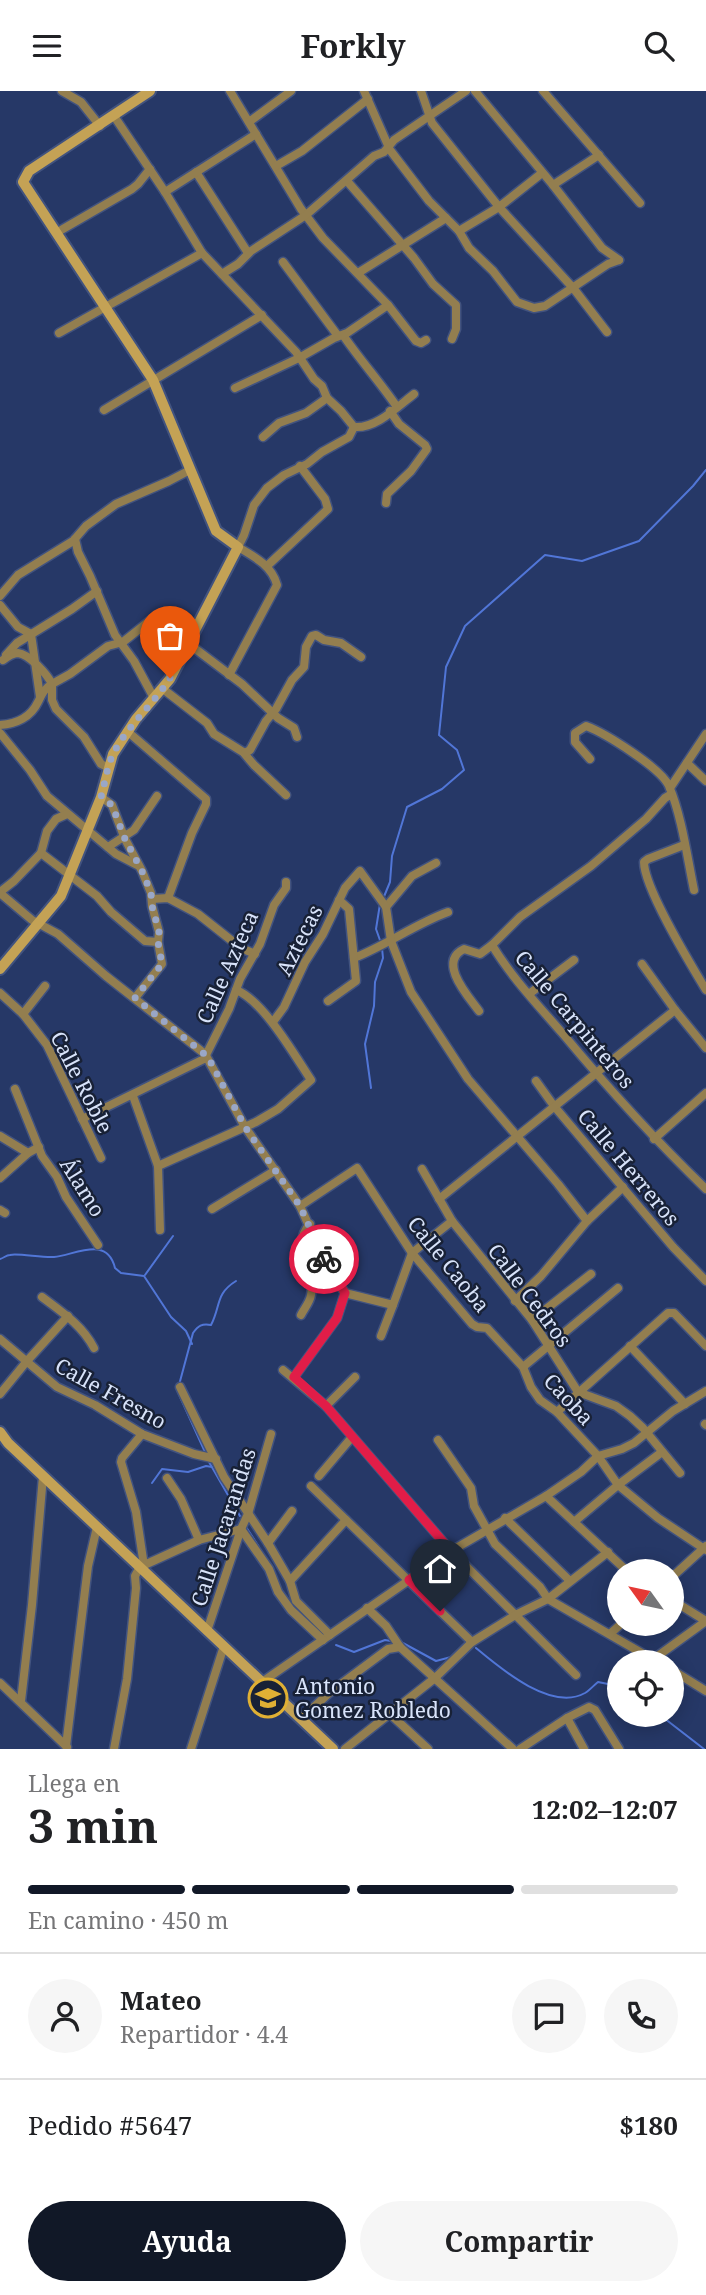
<!DOCTYPE html>
<html lang="es">
<head>
<meta charset="utf-8">
<style>
  :root { --surface:#fff; --page:#f6f6f6; --text:#202124; --muted:#757577; --line:#e0e0e0; --accent:#111827 }
  body { margin:0; font-family:"Noto Serif",serif; background:var(--page); color:var(--text); height:100vh; display:flex; flex-direction:column; font-size:26px; white-space:nowrap }
  * { box-sizing:border-box; margin:0 }
  p { font-size:23px; color:var(--muted) }
  .icon { flex:none; width:38px; height:38px; fill:none; stroke:currentColor; stroke-width:2; stroke-linecap:round; stroke-linejoin:round }
  .map { position:relative; height:1658px; overflow:hidden }
  .panel { display:flex; flex-direction:column; background:var(--surface); flex:1 }
  .panel>* { flex:none }
  .needle { width:46px; rotate:303deg }
  .fabs { position:absolute; left:607px; top:1468px; display:grid; gap:14px }
  .fabs a { display:grid; place-items:center; width:77px; height:77px; border-radius:50%; background:var(--surface); box-shadow:0 4px 18px #0003; font-size:35px }
  .pin { position:absolute; display:grid; place-items:center; width:60px; height:60px; color:#fff; margin:-72px -30px; border-radius:50% 50% 50% 0; rotate:-45deg; box-shadow:0 0 7px #0007 }
  .pin .icon { rotate:45deg }
  .courier { position:absolute; display:grid; place-items:center; width:70px; height:70px; margin:-35px; border:5px solid #e11d48; border-radius:50%; background:#fff; color:#222; box-shadow:0 2px 9px #0007 }
  .summary em { font-style:normal; font-weight:700 }
  .summary div { display:flex; flex-direction:column-reverse }
  .summary { display:flex; align-items:center; justify-content:space-between; height:119px; padding:0 28px }
  h1 { font-size:46px; font-weight:700; line-height:52px }
  .bar { display:grid; grid-template-columns:repeat(4,1fr); gap:10px 7px; align-content:center; height:84px; padding:0 28px }
  .bar i { height:9px; border-radius:5px; background:var(--line) }
  .bar .active { background:var(--accent) }
  .bar p { grid-column:span 4 }
  .line { display:flex; align-items:center; gap:18px; padding:0 28px; border-top:2px solid var(--line) }
  .line div { flex:1 }
  .round { display:grid; place-items:center; flex:none; width:74px; height:74px; border-radius:37px; background:var(--page) }
  .action { display:flex; gap:14px; margin-top:auto; padding:14px 28px }
  .action a { flex:1; height:80px; border-radius:42px; background:var(--accent); color:#fff; font-size:28px; font-weight:700; line-height:80px; text-align:center }
  .action a+a { background:var(--page); color:var(--text) }
  header { display:flex; justify-content:space-between; align-items:center; height:91px; padding:0 28px; background:var(--surface); font-size:32px; font-weight:700 }
  .map>svg:first-child { display:block }
</style>
</head>
<body>
<header><svg class="icon" aria-label="menu" viewBox="0 0 24 24"><path d="M4 6h16M4 12h16M4 18h16"/></svg>Forkly<svg class="icon" aria-label="search" viewBox="0 0 24 24"><circle cx="10" cy="10" r="6"/><path d="M15 15l6 6"/></svg></header>
<div class="map">
<svg width="706" height="1658" viewBox="0 0 706 1658">
  <rect width="100%" height="100%" fill="#263867"/>
  <g fill="none" stroke-linecap="round" stroke-linejoin="round">
    <!-- stream -->
    <g stroke="#5176d7" stroke-width="2">
      <polyline points="383,808 390,791 392,765 407,716 442,698 464,679 457,659 439,644 446,576 465,535 545,464 582,470 639,450 693,395 706,379"/>
      <polyline points="380,813 376,838 381,852"/>
      <polyline points="371,997 365,953 374,915 375,891 383,867 382,857"/>
      <path d="M0 1168C4 1167 6 1164 10 1164 17 1162 43 1167 54 1166 75 1164 107 1144 115 1177L121 1182 144 1185 171 1226 186 1240 192 1253"/>
      <polyline points="145,1184 173,1145"/>
      <path d="M179 1294 193 1242C198 1235 202 1232 211 1234 221 1215 215 1203 236 1190"/>
      <polyline points="177,1299 205,1361"/>
      <polyline points="209,1371 240,1425"/>
      <polyline points="152,1392 162,1378 188,1381 206,1375 212,1376"/>
      <polyline points="246,1436 259,1456"/>
      <polyline points="289,1510 307,1528"/>
      <polyline points="401,1551 436,1570 451,1566"/>
      <polyline points="336,1554 354,1561 385,1549 391,1550"/>
      <path d="M476 1557C500 1577 551 1621 585 1602 590 1599 594 1594 598 1591L608 1593 620 1599"/>
      <polyline points="660,1624 704,1658"/>
    </g>
    <defs>
      <g id="street">
        <polyline points="62,0 81,11 100,35"/>
        <polyline points="230,0 301,118 323,147 388,214 416,250 421,252 426,249"/>
        <polyline points="364,0 390,59 429,110 459,140 469,157 493,180 517,211 534,217 545,215 608,173 619,169"/>
        <polyline points="421,0 432,32 499,116 574,198 607,241"/>
        <polyline points="475,0 553,94 602,157 619,169"/>
        <polyline points="543,0 640,112"/>
        <polyline points="114,25 165,101 202,162 296,261 314,288 322,295 327,307 341,320 354,336"/>
        <polyline points="249,31 291,0"/>
        <polyline points="276,75 302,60 368,8"/>
        <polyline points="196,81 248,162"/>
        <polyline points="347,90 414,167 433,193 456,214 456,238 452,248"/>
        <polyline points="553,94 599,64"/>
        <polyline points="165,101 256,43"/>
        <polyline points="459,140 499,116 542,82"/>
        <polyline points="56,142 132,98 138,93 150,78"/>
        <polyline points="283,171 338,245"/>
        <polyline points="358,182 446,127"/>
        <polyline points="222,183 238,173 251,160 306,124 374,65 384,61 394,49 466,0"/>
        <polyline points="59,242 202,162"/>
        <path d="M343 244C360 269 380 291 397 316"/>
        <polyline points="235,297 299,267 334,247 347,242 388,214"/>
        <polyline points="104,319 262,224"/>
        <path d="M354 336C376 338 397 316 414 303"/>
        <polyline points="263,346 279,332 306,322 327,307"/>
        <polyline points="386,412 387,403 411,380 427,358 425,354 399,333 390,320"/>
        <polyline points="75,448 78,461 90,485 115,544 134,570 154,607"/>
        <polyline points="267,475 328,418 325,408 300,375"/>
        <polyline points="0,505 18,484 73,450 86,435 116,413 169,390 190,379"/>
        <polyline points="0,514 18,536 31,543"/>
        <polyline points="31,543 40,606"/>
        <polyline points="189,553 242,593 278,627 294,637 297,646"/>
        <polyline points="6,564 17,552 72,518 97,500"/>
        <path d="M229 584 277 494C272 475 255 466 238 456L244 444 254 414 267 397 284 384 307 373 322 361 349 346 354 336"/>
        <polyline points="163,598 207,632 214,643 243,661 254,674 286,704"/>
        <path d="M0 634C16 633 31 626 38 611 42 603 44 598 52 593 47 583 29 563 18 562 13 562 7 566 3 569"/>
        <polyline points="127,640 206,708 206,713 192,742 168,807"/>
        <polyline points="0,642 30,679 47,705 116,763 137,774"/>
        <polyline points="245,662 250,659 266,630 276,618 292,589 304,576 306,556 312,545 316,544 324,549 341,552 361,566"/>
        <path d="M590 668 575 651V642L586 635C605 642 661 677 669 695 682 726 687 765 694 799"/>
        <polyline points="687,672 706,690"/>
        <path d="M109 677 101 673 84 646 56 618 52 609V593L70 583 108 555 123 551 157 524C171 522 183 536 193 544"/>
        <polyline points="670,697 706,643"/>
        <path d="M670 704 665 707 646 728 591 775 520 826 492 854C512 887 538 914 563 943 608 997 655 1049 706 1098"/>
        <polyline points="101,706 112,714 125,748 142,780 151,802 152,815 159,841 158,851 162,873 135,907"/>
        <path d="M684 754 648 768 644 771C644 797 691 874 706 899"/>
        <polyline points="108,756 134,739 157,705"/>
        <polyline points="41,762 97,805 111,821 145,850 158,851"/>
        <polyline points="0,801 14,790 41,762 47,740 56,728 67,723"/>
        <polyline points="0,802 32,829 58,843 106,885 205,963 245,1036 300,1115 324,1168 345,1202 337,1227 294,1286"/>
        <polyline points="152,808 168,807 198,823 241,857 255,863"/>
        <polyline points="386,816 412,785 436,772"/>
        <path d="M354 867C387 854 415 833 448 821"/>
        <polyline points="642,873 675,919 706,957"/>
        <polyline points="0,902 23,923 47,954 101,1067"/>
        <polyline points="529,903 574,869"/>
        <polyline points="328,910 356,890 349,818 339,809"/>
        <path d="M479 920C468 905 437 871 464 858L480 863 492 854"/>
        <polyline points="23,923 45,895"/>
        <polyline points="273,931 284,916 305,871 323,843 345,797 360,780 386,816 391,850 411,901 468,988 558,1093 587,1130"/>
        <polyline points="536,990 554,1015 673,1156 706,1190"/>
        <polyline points="15,998 42,1065 57,1086 66,1106 98,1154"/>
        <polyline points="133,1005 158,1075 160,1139"/>
        <polyline points="82,1028 204,968 229,918 240,888 260,853 274,814 286,797 286,791"/>
        <polyline points="0,1045 28,1062"/>
        <polyline points="654,1048 706,1002"/>
        <path d="M158 1075 256 1031 278 1018 311 989C295 965 263 909 236 899"/>
        <polyline points="422,1078 452,1130 532,1229 578,1301 616,1315 630,1325 643,1337 680,1382"/>
        <polyline points="0,1087 28,1062 39,1056"/>
        <polyline points="439,1108 675,919"/>
        <polyline points="300,1115 357,1077 412,1162 472,1233 477,1236 487,1237 523,1276 531,1296 540,1309 557,1321 598,1365 618,1394 658,1427 706,1459"/>
        <polyline points="212,1118 276,1079"/>
        <polyline points="0,1119 5,1122"/>
        <polyline points="412,1162 452,1130"/>
        <polyline points="345,1202 393,1214 412,1162"/>
        <path d="M42 1206C62 1221 82 1234 94 1257"/>
        <polyline points="515,1210 541,1185 587,1130 623,1096"/>
        <path d="M301 1224C304 1218 310 1211 311 1204 316 1180 289 1156 310 1133"/>
        <polyline points="532,1229 591,1183"/>
        <polyline points="381,1245 393,1214"/>
        <polyline points="0,1248 57,1296 95,1314 142,1343 194,1363 216,1368"/>
        <polyline points="630,1255 685,1313"/>
        <polyline points="523,1276 618,1197"/>
        <polyline points="283,1279 326,1315 451,1460 576,1584"/>
        <polyline points="180,1296 224,1386 268,1452 290,1490 296,1510 330,1544"/>
        <polyline points="0,1303 27,1270 68,1225"/>
        <polyline points="326,1315 355,1286"/>
        <polyline points="557,1321 668,1222 674,1222 706,1255"/>
        <polyline points="705,1333 706,1334"/>
        <polyline points="142,1343 122,1367 121,1371 136,1421 144,1475"/>
        <polyline points="438,1349 471,1397 474,1415 495,1453 540,1496 548,1508 659,1572"/>
        <polyline points="319,1385 352,1346"/>
        <polyline points="167,1387 181,1408 199,1449"/>
        <polyline points="311,1395 472,1551"/>
        <polyline points="546,1405 627,1480"/>
        <polyline points="505,1427 570,1490"/>
        <polyline points="574,1431 618,1394 662,1361"/>
        <polyline points="268,1452 292,1420"/>
        <polyline points="672,1486 706,1455"/>
        <polyline points="290,1490 346,1429"/>
        <polyline points="672,1509 706,1530"/>
        <polyline points="367,1517 386,1535 400,1556 513,1658"/>
        <polyline points="207,1540 241,1438 248,1423 271,1343"/>
        <polyline points="611,1542 621,1533"/>
        <polyline points="648,1572 706,1530"/>
        <polyline points="672,1579 706,1600"/>
        <polyline points="262,1591 451,1460 546,1405 581,1381 598,1365 622,1358 634,1352 673,1320 706,1300"/>
        <polyline points="0,1592 67,1656"/>
        <polyline points="21,1610 32,1514 43,1385"/>
        <polyline points="389,1622 428,1658"/>
        <polyline points="567,1627 584,1658"/>
        <polyline points="301,1628 329,1602 388,1558 400,1556"/>
        <polyline points="66,1655 88,1475 97,1436"/>
        <polyline points="114,1658 127,1588 136,1497 135,1485 140,1476 199,1449 241,1438 269,1478 278,1501 291,1519 323,1549"/>
        <polyline points="191,1658 224,1555"/>
        <polyline points="345,1658 435,1587 472,1551 517,1523 548,1508 608,1461"/>
        <polyline points="520,1658 567,1627 589,1616 595,1619 619,1658"/>
      </g>
      <g id="secondary">
        <polyline points="0,878 61,805 101,706 113,663 136,628 170,588 238,456 216,440 153,289 23,91 29,80 150,0"/>
        <polyline points="0,1341 8,1352 333,1658"/>
      </g>
    </defs>
    <!-- street casing -->
    <use href="#street" stroke="#42537f" stroke-width="11"/>
    <!-- secondary casing -->
    <use href="#secondary" stroke="#42537f" stroke-width="14"/>
    <!-- street -->
    <use href="#street" stroke="#937e4f" stroke-width="8"/>
    <!-- secondary -->
    <use href="#secondary" stroke="#c4a255" stroke-width="10"/>
  </g>
  <g fill="none" stroke-linecap="round" stroke-linejoin="round">
    <!-- done -->
    <path stroke="#9aa7c7" stroke-width="7" stroke-dasharray="0 12.6" d="M170 587C153 614 128 634 113 663 107 676 105 692 101 706L112 714 125 748 142 780 151 802 152 815 159 841 158 851 162 873 135 907 208 966 245 1036 300 1115 324 1168"/>
    <!-- route -->
    <polyline stroke="#e11d48" stroke-width="9" points="324,1168 345,1202 337,1227 294,1286 326,1315 451,1460 409,1489 440,1520"/>
  </g>
  <!-- icons -->
  <defs>
    <symbol id="school-ring" viewBox="-11 -11 22 22"><circle r="9.5" fill="#182136" stroke="#e0b034" stroke-width="1.5"/><path d="M0-5L7-2L0 1L-7-2ZM-4 1L0 2.5L4 1V4Q0 6-4 4Z" fill="#e0b034"/></symbol>
  </defs>
  <g fill-rule="evenodd">
    <use href="#school-ring" x="246" y="1585" width="44" height="44"/>
  </g>
  <g text-anchor="middle" dominant-baseline="central" stroke-width="5" stroke-linejoin="round" paint-order="stroke">
    <!-- street labels -->
    <g font-size="21" fill="#d8e3fa" stroke="#182136">
      <text transform="translate(299 849) rotate(-63)">Aztecas</text>
      <text transform="translate(227 876) rotate(-66)">Calle Azteca</text>
      <text transform="translate(575 928) rotate(50)">Calle Carpinteros</text>
      <text transform="translate(82 991) rotate(63)">Calle Roble</text>
      <text transform="translate(629 1076) rotate(50)">Calle Herreros</text>
      <text transform="translate(83 1096) rotate(58)">Álamo</text>
      <text transform="translate(449 1173) rotate(51)">Calle Caoba</text>
      <text transform="translate(530 1204) rotate(53)">Calle Cedros</text>
      <text transform="translate(111 1302) rotate(29)">Calle Fresno</text>
      <text transform="translate(569 1308) rotate(47)">Caoba</text>
      <text transform="translate(223 1436) rotate(-72)">Calle Jacarandas</text>
    </g>
    <!-- poi labels -->
    <g font-size="21" fill="#d8e3fa" stroke="#182136" text-anchor="start">
      <text x="295" y="1595">Antonio<tspan x="295" dy="24">Gomez Robledo</tspan></text>
    </g>
  </g>
</svg>
<div class="fabs">
<a><svg class="needle" viewBox="-14 -14 28 28"><path d="M0-13l5 13h-10z" fill="#e53935"/><path d="M0 13l5-13h-10z" fill="#757577"/></svg></a>
<a><svg class="icon" aria-label="locate" viewBox="0 0 24 24"><circle cx="12" cy="12" r="6"/><path d="M12 2v4M12 18v4M2 12h4M18 12h4"/></svg></a>
</div>
<div class="pin" style="left:170px;top:587px;background:#ea580c"><svg class="icon" aria-label="bag" viewBox="0 0 24 24"><path d="M5 8h14l-1 12H6zM9 8a3 3 0 0 1 6 0"/></svg></div>
<div class="pin" style="left:440px;top:1520px;background:#1f2937"><svg class="icon" aria-label="home" viewBox="0 0 24 24"><path d="M3 11l9-7 9 7M6 9v11h12V9"/></svg></div>
<div class="courier" style="left:324px;top:1168px"><svg class="icon" aria-label="bike" viewBox="0 0 24 24"><circle cx="6" cy="16" r="4"/><circle cx="18" cy="16" r="4"/><path d="M6 16l4-8h5l3 8M10 8l3 8H6M13 5h3"/></svg></div>
</div>
<section class="panel">
<div class="summary"><div><h1>3 min</h1><p>Llega en</p></div><em>12:02–12:07</em></div>
<div class="bar"><i class="active"></i><i class="active"></i><i class="active"></i><i></i><p>En camino · 450 m</p></div>
<div class="line" style="height:126px"><a class="round"><svg class="icon" aria-label="person" viewBox="0 0 24 24"><circle cx="12" cy="8" r="4"/><path d="M4 21q1-7 8-7t8 7"/></svg></a><div><b>Mateo</b><p>Repartidor · 4.4</p></div><a class="round"><svg class="icon" aria-label="chat" viewBox="0 0 24 24"><path d="M4 5h16v11H9l-5 4z"/></svg></a><a class="round"><svg class="icon" aria-label="phone" viewBox="0 0 24 24"><path d="M5 4h4l2 5-3 2q2 4 5 5l2-3 5 2v4C11 20 4 13 5 4z"/></svg></a></div>
<div class="line" style="height:91px"><div>Pedido #5647</div><b>$180</b></div>
<div class="action"><a>Ayuda</a><a>Compartir</a></div>
</section>
</body>
</html>
